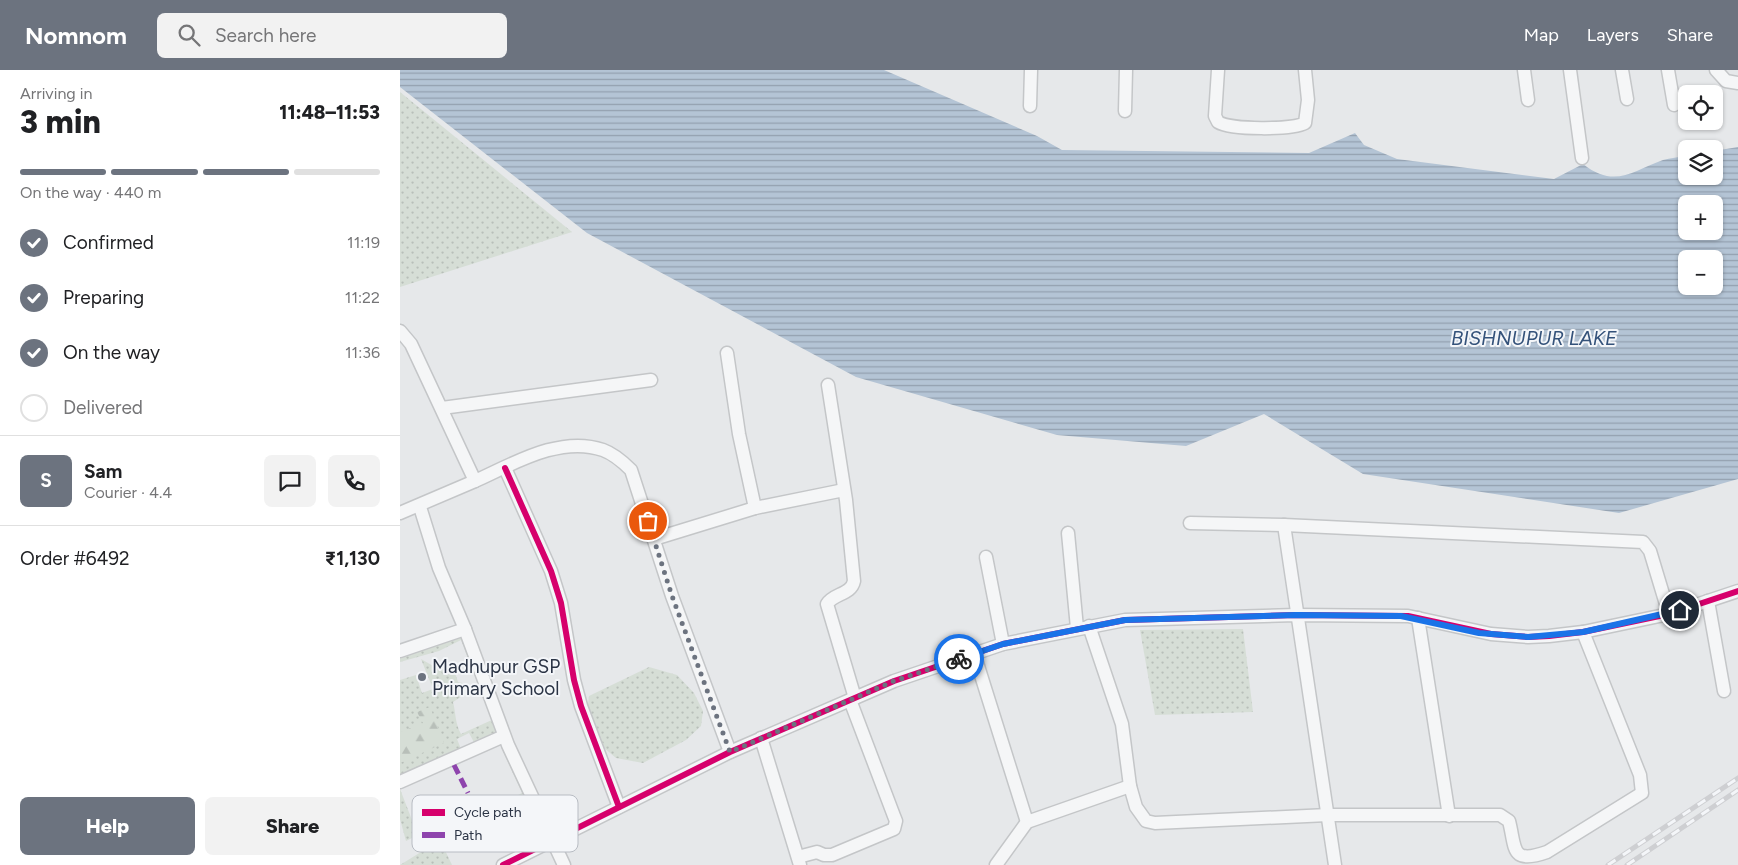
<!DOCTYPE html>
<html lang="en">
<head>
<meta charset="utf-8">
<style>
  :root { --surface:#fff; --page:#f2f2f2; --text:#202124; --muted:#757577; --line:#e0e0e0; --accent:#6c737f }
  body { margin:0; font-family:Figtree,sans-serif; background:var(--page); color:var(--text); height:100vh; display:flex; flex-direction:column; font-size:19px; white-space:nowrap }
  * { box-sizing:border-box; margin:0 }
  p { font-size:16px; color:var(--muted) }
  .icon { flex:none; width:28px; height:28px; fill:none; stroke:currentColor; stroke-width:2; stroke-linecap:round; stroke-linejoin:round }
  .map { position:relative; flex:1; overflow:hidden }
  .drawer { display:flex; flex-direction:column; background:var(--surface); width:400px }
  .drawer>* { flex:none }
  .tools { position:absolute; left:1278px; top:15px; display:grid; gap:10px }
  .tools a { display:grid; place-items:center; width:45px; height:45px; border-radius:8px; background:var(--surface); box-shadow:0 1px 4px #0004; font-size:25px }
  .pin { position:absolute; display:grid; place-items:center; width:42px; height:42px; color:#fff; margin:-21px; border:2px solid #fff; border-radius:50%; box-shadow:0 1px 5px #0007 }
  .courier { position:absolute; display:grid; place-items:center; width:50px; height:50px; margin:-25px; border:4px solid #1a73e8; border-radius:50%; background:#fff; color:#222; box-shadow:0 1px 6px #0007 }
  .headline em { font-style:normal; font-weight:800 }
  .headline div { display:flex; flex-direction:column-reverse }
  .headline { display:flex; align-items:center; justify-content:space-between; height:85px; padding:0 20px }
  h1 { font-size:32px; font-weight:800; line-height:38px }
  .bar { display:grid; grid-template-columns:repeat(4,1fr); gap:8px 5px; align-content:center; height:60px; padding:0 20px }
  .bar i { height:6px; border-radius:4px; background:var(--line) }
  .bar .selected { background:var(--accent) }
  .bar p { grid-column:span 4 }
  .line { display:flex; align-items:center; gap:12px; padding:0 20px; border-top:1px solid var(--line) }
  .line div { flex:1 }
  .round { display:grid; place-items:center; flex:none; width:52px; height:52px; border-radius:8px; background:var(--page) }
  ol { padding:0 20px; list-style:none }
  li { display:flex; align-items:center; gap:15px; height:55px }
  li p { margin-inline-start:auto }
  li .icon { padding:5px; border-radius:50%; background:var(--accent); color:#fff; stroke-width:4 }
  li:last-child { color:var(--muted) }
  li i { width:28px; height:28px; border:2px solid var(--line); border-radius:50% }
  .cta { display:flex; gap:10px; margin-top:auto; padding:10px 20px }
  .cta a { flex:1; height:58px; border-radius:8px; background:var(--accent); color:#fff; font-size:20px; font-weight:800; line-height:58px; text-align:center }
  .cta a+a { background:var(--page); color:var(--text) }
  header { display:flex; align-items:center; gap:30px; box-sizing:border-box; height:70px; padding:0 25px; background:var(--accent); color:#fff }
  header strong { font-size:24px }
  nav { display:flex; gap:28px; margin-inline-start:auto; font-size:18px }
  .search { width:350px; height:45px; background:var(--page); display:flex; align-items:center; gap:12px; box-sizing:border-box; padding:0 18px; border-radius:8px; color:var(--muted); font-size:19px }
  main { display:flex; flex:1; min-height:0 }
  .map>svg:first-child { display:block }
</style>
</head>
<body>
<header>
<strong>Nomnom</strong>
<div class="search"><svg class="icon" aria-label="search" viewBox="0 0 24 24"><circle cx="10" cy="10" r="6"/><path d="M15 15l6 6"/></svg>Search here</div>
<nav><a>Map</a><a>Layers</a><a>Share</a></nav>
</header>
<main>
<section class="drawer">
<div class="headline"><div><h1>3 min</h1><p>Arriving in</p></div><em>11:48–11:53</em></div>
<div class="bar"><i class="selected"></i><i class="selected"></i><i class="selected"></i><i></i><p>On the way · 440 m</p></div>
<ol>
<li><svg class="icon" aria-label="check" viewBox="0 0 24 24"><path d="M5 12l5 5 9-10"/></svg>Confirmed<p>11:19</p></li>
<li><svg class="icon" aria-label="check" viewBox="0 0 24 24"><path d="M5 12l5 5 9-10"/></svg>Preparing<p>11:22</p></li>
<li><svg class="icon" aria-label="check" viewBox="0 0 24 24"><path d="M5 12l5 5 9-10"/></svg>On the way<p>11:36</p></li>
<li><i></i>Delivered</li>
</ol>
<div class="line" style="height:90px"><b class="round" style="background:var(--accent);color:#fff">S</b><div><b>Sam</b><p>Courier · 4.4</p></div><a class="round"><svg class="icon" aria-label="chat" viewBox="0 0 24 24"><path d="M4 5h16v11H9l-5 4z"/></svg></a><a class="round"><svg class="icon" aria-label="phone" viewBox="0 0 24 24"><path d="M5 4h4l2 5-3 2q2 4 5 5l2-3 5 2v4C11 20 4 13 5 4z"/></svg></a></div>
<div class="line" style="height:65px"><div>Order #6492</div><b>₹1,130</b></div>
<div class="cta"><a>Help</a><a>Share</a></div>
</section>
<div class="map">
<svg width="1338" height="795" viewBox="0 0 1338 795">
  <defs>
    <pattern id="grass-dots" width="8" height="8" patternUnits="userSpaceOnUse" patternTransform="scale(1.25)"><rect width="8" height="8" fill="#d6ded6"/><path d="M2 2h.1M6 6h.1" fill="none" stroke="#b8bfb9" stroke-width="1.8" stroke-linecap="round"/></pattern>
    <pattern id="forest-firs" width="22" height="20" patternUnits="userSpaceOnUse" patternTransform="scale(1.25)"><rect width="22" height="20" fill="#d6ded6"/><path d="M5 1l3.5 6h-7zM16 11l3.5 6h-7z" fill="#b8bfb9"/></pattern>
    <pattern id="water-rules" width="6" height="5" patternUnits="userSpaceOnUse" patternTransform="scale(1.25)"><rect width="6" height="5" fill="#b4c4d5"/><path d="M0 2.5h6" fill="none" stroke="#93a0af"/></pattern>
  </defs>
  <rect width="100%" height="100%" fill="#e6e8ea"/>
  <!-- grass -->
  <g fill="url(#grass-dots)">
    <polygon points="0,22 172,162 0,217"/>
    <polygon points="843,559 853,642 755,645 740,560"/>
    <polygon points="65,561 95,646 91,648 61,570 39,581 0,592 0,583"/>
    <path d="M21 589 35 597 54 600 58 612 62 613 64 625 53 632C56 644 55 653 61 664L94 649 102 667 76 676 69 663 57 669 63 684 0 707V610L16 605 22 623 33 619Z"/>
    <polygon points="249,597 277,605 294,623 303,641 301,656 286,670 243,693 216,688 197,672 187,642 189,626"/>
    <polygon points="108,675 148,764 143,767 139,759 141,757 139,753 136,755 131,741 129,742 125,734 121,736 124,744 117,748 121,761 112,766 110,763 94,772 91,769 83,774 74,761 65,766 59,758 57,758 47,735 68,724 77,741 85,736 84,731 102,731 113,725 114,727 122,723 101,677"/>
    <polygon points="0,719 12,750 29,741 38,757 43,757 47,765 42,766 45,773 43,776 52,795 0,795 29,777 24,762 6,771 0,749"/>
  </g>
  <!-- forest -->
  <polygon fill="url(#forest-firs)" points="30,637 44,673 0,693 0,662 23,653 17,642"/>
  <!-- water -->
  <path fill="url(#water-rules)" fill-rule="evenodd" d="M0 0H484L637 66 662 80 909 83 955 63 964 75 997 89 1154 109 1183 94C1215 119 1232 101 1263 90 1270 88 1279 87 1286 86V106H1314V81L1338 77V409L1219 443 963 404 864 344 786 376 657 365 456 307 187 163 0 17ZM1286 134H1314V161H1286ZM1286 189H1314V216H1286Z"/>
  <g fill="none" stroke-linecap="round" stroke-linejoin="round">
    <defs>
      <g id="minor">
        <path d="M818 0 815 46 818 52C831 60 892 60 905 53L908 30 905 0"/>
        <polyline points="1124,0 1128,30"/>
        <polyline points="1170,0 1182,88"/>
        <polyline points="1222,0 1227,29"/>
        <polyline points="1268,0 1274,35"/>
        <polyline points="1316,0 1326,11 1338,13"/>
        <polyline points="630,36 631,0"/>
        <polyline points="725,41 726,0"/>
        <path d="M0 261 11 274 75 411C113 394 160 365 203 380 214 384 223 392 231 400L272 526 330 682"/>
        <polyline points="327,283 339,364 355,438"/>
        <path d="M428 315 446 430 454 511C451 525 434 523 427 534L455 628"/>
        <polyline points="42,338 251,310"/>
        <polyline points="105,398 151,501 161,533 174,610 181,636 219,737"/>
        <polyline points="20,437 39,498 65,559 108,675 164,795"/>
        <polyline points="0,443 75,411"/>
        <polyline points="790,453 884,455 1243,472 1250,481 1269,544"/>
        <polyline points="884,455 935,795"/>
        <polyline points="668,463 677,558"/>
        <polyline points="254,469 355,438 444,420"/>
        <polyline points="586,487 603,574"/>
        <polyline points="1308,531 1324,621"/>
        <polyline points="1018,548 1049,746"/>
        <path d="M689 556 722 654 730 716 736 737 746 751 755 753 928 745H1100L1109 751C1116 778 1110 795 1147 782L1242 723 1240 705 1183 562"/>
        <polyline points="0,581 65,559"/>
        <polyline points="574,583 627,752"/>
        <polyline points="361,668 400,795"/>
        <polyline points="0,712 104,666"/>
        <polyline points="398,787 417,782 424,785 432,785 494,759 496,751 494,746 450,630"/>
        <polyline points="103,795 330,682 494,611 603,574 725,550 896,545 1008,546 1091,564 1128,567 1149,566 1183,562 1269,544 1338,521"/>
        <polyline points="596,795 627,752 730,716"/>
      </g>
    </defs>
    <!-- minor casing -->
    <use href="#minor" stroke="#c4c6c8" stroke-width="15"/>
    <!-- minor -->
    <use href="#minor" stroke="#f5f6f7" stroke-width="12"/>
    <defs>
      <g id="rail">
        <polyline points="1208,795 1338,708"/>
        <polyline points="1227,795 1338,720"/>
      </g>
    </defs>
    <!-- rail casing -->
    <use href="#rail" stroke="#cecfd2" stroke-width="5"/>
    <!-- rail -->
    <use href="#rail" stroke="#f4f6f9" stroke-width="3" stroke-dasharray="9" stroke-linecap="butt"/>
    <!-- quiet -->
    <polyline stroke="#8e44ad" stroke-width="5" stroke-dasharray="10 5" stroke-linecap="butt" points="54,695 68,723"/>
    <defs>
      <g id="cycleway">
        <polyline points="105,398 151,501 161,533 174,610 181,636 219,737"/>
        <polyline points="103,795 330,682 494,611 603,574 725,550 896,545 1008,546 1091,564 1128,567 1149,566 1183,562 1269,544 1338,521"/>
      </g>
    </defs>
    <!-- cycleway casing -->
    <use href="#cycleway" stroke="#f4f6f9" stroke-width="9"/>
    <!-- cycleway -->
    <use href="#cycleway" stroke="#d6006c" stroke-width="6"/>
  </g>
  <g fill="none" stroke-linecap="round" stroke-linejoin="round">
    <!-- done -->
    <polyline stroke="#6c737f" stroke-width="5" stroke-dasharray="0 9" points="248,451 272,526 330,682 494,611 559,589"/>
    <!-- route -->
    <polyline stroke="#1a73e8" stroke-width="6" points="559,589 603,574 725,550 896,545 1001,546 1079,563 1128,567 1183,562 1280,540"/>
  </g>
  <!-- markers -->
  <circle fill="#6c737f" stroke="#f4f6f9" stroke-width="2" cx="22" cy="607" r="5"/>
  <g text-anchor="middle" dominant-baseline="central" stroke-width="4" stroke-linejoin="round" paint-order="stroke">
    <!-- poi labels -->
    <g font-size="19" fill="#2b3445" stroke="#f4f6f9" text-anchor="start">
      <text x="32" y="596">Madhupur GSP<tspan x="32" dy="22">Primary School</tspan></text>
    </g>
    <!-- water labels -->
    <g font-size="20" font-style="italic" fill="#34527a" stroke="#f4f6f9">
      <text x="1134" y="268">BISHNUPUR LAKE</text>
    </g>
  </g>
  <!-- legend -->
  <rect x="12" y="725" width="166" height="57" rx="8" fill="#f4f6f9" stroke="#b8bcc3" stroke-width="1"/>
  <rect x="22" y="739" width="23" height="7" fill="#d6006c"/>
  <rect x="22" y="762" width="23" height="6" fill="#8e44ad"/>
  <g font-size="14" fill="#2b3445">
    <text x="54" y="747">Cycle path</text>
    <text x="54" y="770">Path</text>
  </g>
</svg>
<div class="tools">
<a><svg class="icon" aria-label="locate" viewBox="0 0 24 24"><circle cx="12" cy="12" r="6"/><path d="M12 2v4M12 18v4M2 12h4M18 12h4"/></svg></a>
<a><svg class="icon" aria-label="layers" viewBox="0 0 24 24"><path d="M12 4l9 5-9 5-9-5zM3 14l9 5 9-5"/></svg></a>
<a>+</a>
<a>−</a>
</div>
<div class="pin" style="left:248px;top:451px;background:#ea580c"><svg class="icon" aria-label="bag" viewBox="0 0 24 24"><path d="M5 8h14l-1 12H6zM9 8a3 3 0 0 1 6 0"/></svg></div>
<div class="pin" style="left:1280px;top:540px;background:#1f2937"><svg class="icon" aria-label="home" viewBox="0 0 24 24"><path d="M3 11l9-7 9 7M6 9v11h12V9"/></svg></div>
<div class="courier" style="left:559px;top:589px"><svg class="icon" aria-label="bike" viewBox="0 0 24 24"><circle cx="6" cy="16" r="4"/><circle cx="18" cy="16" r="4"/><path d="M6 16l4-8h5l3 8M10 8l3 8H6M13 5h3"/></svg></div>
</div>
</main>
</body>
</html>
